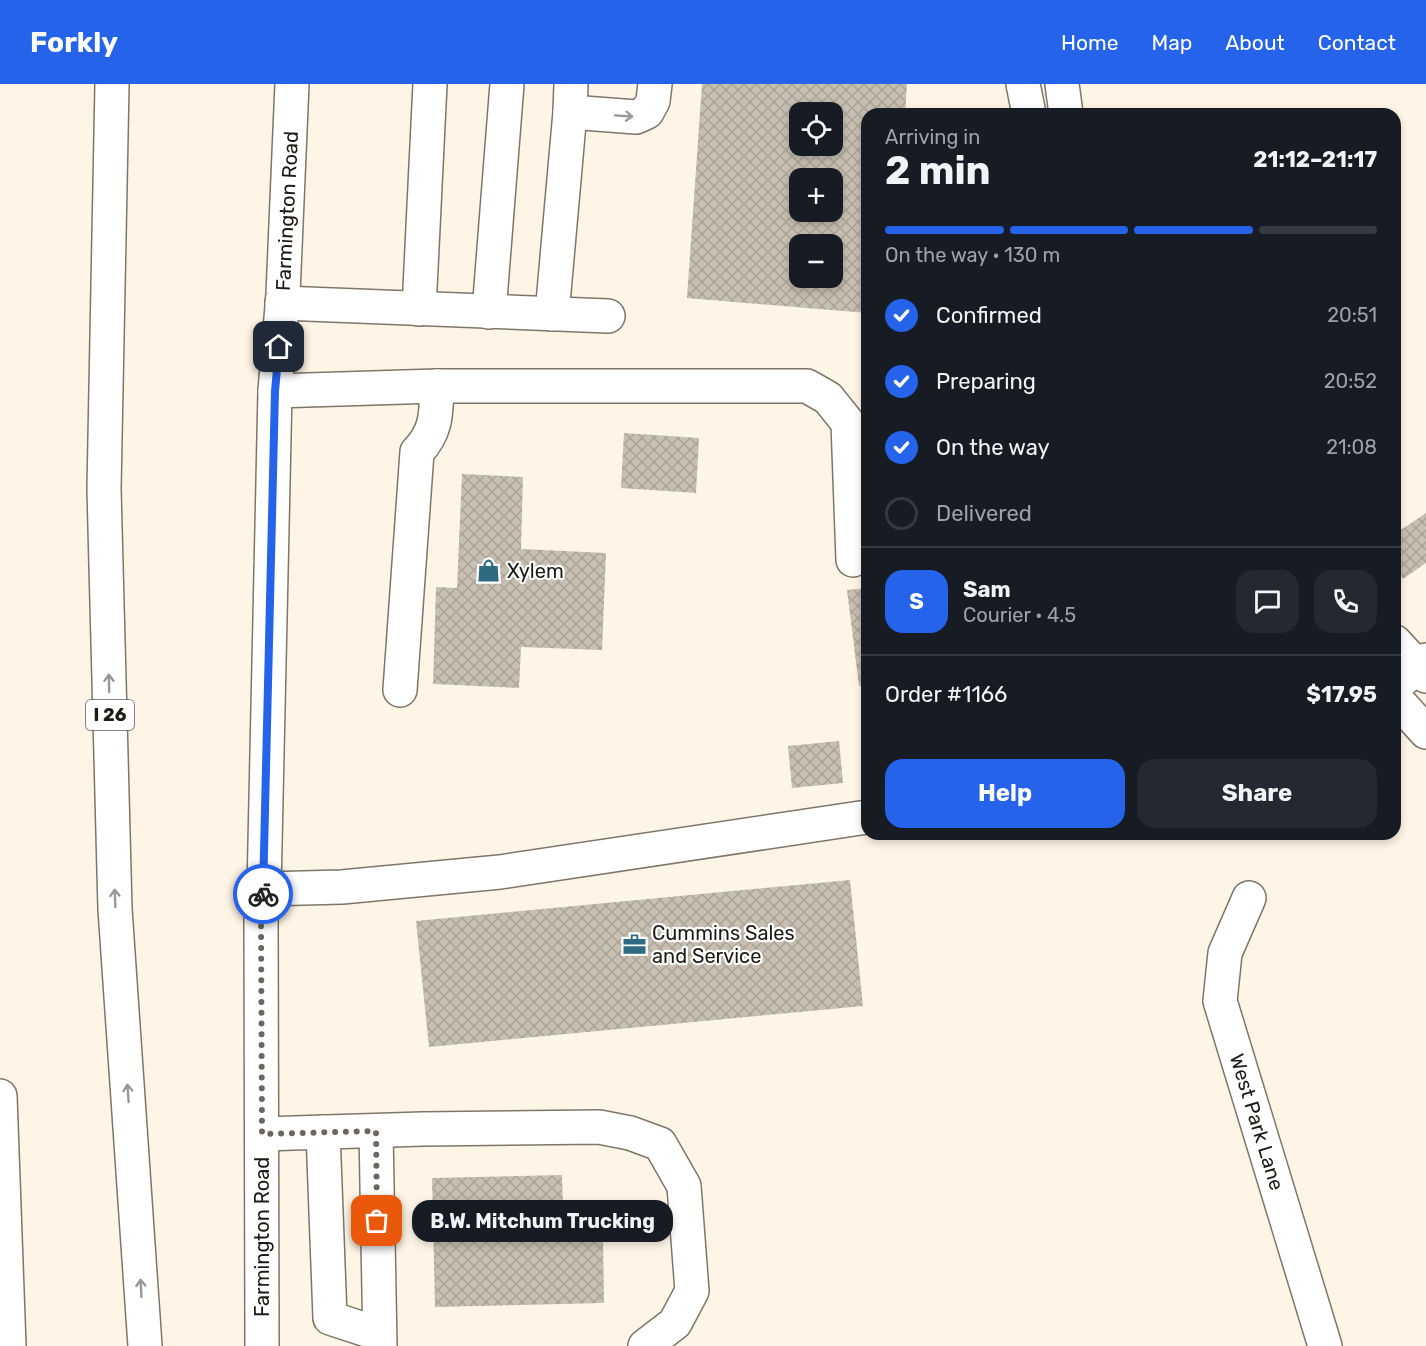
<!DOCTYPE html>
<html lang="en">
<head>
<meta charset="utf-8">
<style>
  :root { --surface:#171b24; --page:#242831; --text:#f1f3f6; --muted:#9ea1a6; --line:#363941; --accent:#2563eb }
  body { margin:0; font-family:Rubik,sans-serif; background:var(--page); color:var(--text); height:100vh; display:flex; flex-direction:column; font-size:22px; white-space:nowrap }
  * { box-sizing:border-box; margin:0 }
  p { font-size:20px; color:var(--muted) }
  .icon { flex:none; width:33px; height:33px; fill:none; stroke:currentColor; stroke-width:2; stroke-linecap:round; stroke-linejoin:round }
  .map { position:relative; flex:1; overflow:hidden }
  .drawer { position:absolute; left:861px; top:24px; width:540px; height:732px; display:flex; flex-direction:column; background:var(--surface); border-radius:18px; box-shadow:0 3px 9px #0003 }
  .drawer>* { flex:none }
  .tools { position:absolute; left:789px; top:18px; display:grid; gap:12px }
  .tools a { display:grid; place-items:center; width:54px; height:54px; border-radius:12px; background:var(--surface); box-shadow:0 3px 9px #0003; font-size:30px }
  .pin { position:absolute; display:grid; place-items:center; width:51px; height:51px; color:#fff; margin:-26px; border-radius:12px; box-shadow:0 3px 9px #0006 }
  .courier { position:absolute; display:grid; place-items:center; width:60px; height:60px; margin:-30px; border:4px solid #2563eb; border-radius:50%; background:#fff; color:#222; box-shadow:0 2px 8px #0007 }
  .bubble { position:absolute; height:42px; border-radius:18px; background:var(--surface); box-shadow:0 3px 9px #0003; font-size:20px; font-weight:700; line-height:42px; text-align:center }
  .head em { font-style:normal; font-weight:700 }
  .head div { display:flex; flex-direction:column-reverse }
  .head { display:flex; align-items:center; justify-content:space-between; height:102px; padding:0 24px }
  h1 { font-size:39px; font-weight:700; line-height:45px }
  .bar { display:grid; grid-template-columns:repeat(4,1fr); gap:9px 6px; align-content:center; height:72px; padding:0 24px }
  .bar i { height:8px; border-radius:4px; background:var(--line) }
  .bar .current { background:var(--accent) }
  .bar p { grid-column:span 4 }
  .line { display:flex; align-items:center; gap:15px; padding:0 24px; border-top:2px solid var(--line) }
  .line div { flex:1 }
  .round { display:grid; place-items:center; flex:none; width:63px; height:63px; border-radius:18px; background:var(--page) }
  ol { padding:0 24px; list-style:none }
  li { display:flex; align-items:center; gap:18px; height:66px }
  li p { margin-inline-start:auto }
  li .icon { padding:6px; border-radius:50%; background:var(--accent); color:#fff; stroke-width:4 }
  li:last-child { color:var(--muted) }
  li i { width:33px; height:33px; border:3px solid var(--line); border-radius:50% }
  .cta { display:flex; gap:12px; margin-top:auto; padding:12px 24px }
  .cta a { flex:1; height:69px; border-radius:18px; background:var(--accent); color:#fff; font-size:24px; font-weight:700; line-height:69px; text-align:center }
  .cta a+a { background:var(--page); color:var(--text) }
  header { display:flex; align-items:center; gap:36px; box-sizing:border-box; height:84px; padding:0 30px; background:var(--accent); color:#fff }
  header strong { font-size:28px }
  nav { display:flex; gap:33px; margin-inline-start:auto; font-size:21px }
  .map>svg:first-child { display:block }
</style>
</head>
<body>
<header>
<strong>Forkly</strong>
<nav><a>Home</a><a>Map</a><a>About</a><a>Contact</a></nav>
</header>
<div class="map">
<svg width="1426" height="1262" viewBox="0 0 1426 1262">
  <defs>
    <pattern id="building-cross-hatch" width="8" height="8" patternUnits="userSpaceOnUse" patternTransform="scale(1.5)"><rect width="8" height="8" fill="#c7bfb1"/><path d="M0 0l8 8M0 8l8-8" fill="none" stroke="#aaa497"/></pattern>
  </defs>
  <rect width="100%" height="100%" fill="#fff5e7"/>
  <!-- building -->
  <g fill="url(#building-cross-hatch)" fill-rule="evenodd">
    <path d="M702 0H907L905 30H867V229L687 214ZM800 28H832V62H800ZM800 94H832V128H800ZM800 160H832V194H800Z"/>
    <polygon points="624,349 699,354 696,409 621,404"/>
    <polygon points="462,390 523,393 521,465 606,469 602,566 521,563 519,604 433,600 436,503 457,504"/>
    <polygon points="1426,429 1426,479 1403,495 1395,484 1395,450"/>
    <polygon points="867,504 867,601 859,602 847,506"/>
    <polygon points="839,657 843,699 792,704 788,662"/>
    <polygon points="850,796 863,922 429,963 416,837"/>
    <polygon points="562,1091 564,1152 603,1152 604,1219 435,1223 432,1094"/>
  </g>
  <g fill="none" stroke-linecap="round" stroke-linejoin="round">
    <defs>
      <g id="minor">
        <polyline points="570,28 636,33 647,28 653,17 655,0"/>
        <polyline points="282,219 608,232"/>
        <polyline points="419,225 430,0"/>
        <polyline points="489,228 507,0"/>
        <polyline points="552,230 570,28 571,0"/>
        <polyline points="275,307 437,302"/>
        <polyline points="1395,602 1426,576"/>
        <path d="M400 606 417 368C437 347 436 330 437 302H807L828 314 848 339 853 476"/>
        <polyline points="264,805 342,803 500,788 867,733"/>
        <polyline points="1249,814 1225,869 1220,917 1325,1262"/>
        <polyline points="376,1047 380,1262"/>
        <polyline points="323,1048 330,1234 379,1250"/>
        <polyline points="262,1050 423,1045 599,1043 630,1049 660,1060 684,1102 692,1207 675,1239 645,1262"/>
        <polyline points="262,1262 261,832 264,805 275,307 283,210 292,0"/>
      </g>
      <g id="major">
        <polyline points="1023,0 1029,30"/>
        <polyline points="1062,0 1066,30"/>
        <polyline points="1395,558 1426,592"/>
        <polyline points="1395,614 1426,648"/>
      </g>
      <g id="highway">
        <polyline points="112,0 104,405 115,825 145,1262"/>
        <polyline points="0,1012 9,1262"/>
      </g>
    </defs>
    <!-- minor casing -->
    <use href="#minor" stroke="#7e7669" stroke-width="36"/>
    <!-- major casing -->
    <use href="#major" stroke="#7e7669" stroke-width="36"/>
    <!-- highway casing -->
    <use href="#highway" stroke="#7e7669" stroke-width="36"/>
    <!-- minor -->
    <use href="#minor" stroke="#fff" stroke-width="33"/>
    <!-- major -->
    <use href="#major" stroke="#fff" stroke-width="33"/>
    <!-- highway -->
    <use href="#highway" stroke="#fff" stroke-width="33"/>
  </g>
  <!-- one-way arrows -->
  <defs><path id="oneway-shaft" d="M-6 0H5M1.5-3L5.5 0L1.5 3" fill="none" stroke-width="1.6" stroke-linecap="round" stroke-linejoin="round" transform="scale(1.5)"/></defs>
  <g stroke="#999895">
    <use href="#oneway-shaft" transform="translate(624 32) rotate(4)"/>
    <use href="#oneway-shaft" transform="translate(109 599) rotate(-91)"/>
    <use href="#oneway-shaft" transform="translate(115 814) rotate(-92)"/>
    <use href="#oneway-shaft" transform="translate(128 1009) rotate(-94)"/>
    <use href="#oneway-shaft" transform="translate(141 1204) rotate(-93)"/>
  </g>
  <g fill="none" stroke-linecap="round" stroke-linejoin="round">
    <!-- done -->
    <polyline stroke="#6c665e" stroke-width="6" stroke-dasharray="0 10.8" points="263,810 261,832 262,1050 376,1047 377,1137"/>
    <!-- route -->
    <polyline stroke="#2563eb" stroke-width="8" points="263,810 275,307 279,263"/>
  </g>
  <!-- icons -->
  <defs>
    <symbol id="shop-bare" viewBox="-9 -9 18 18"><path d="M-5-2.5h2.3a2.7 3.5 0 0 1 5.4 0H5L5.5 6h-11ZM-1.5-2.5h3a1.5 2.3 0 0 0-3 0Z" fill="#2e6b82" stroke="#fff" stroke-width="2.5" paint-order="stroke"/></symbol>
    <symbol id="office-bare" viewBox="-9 -9 18 18"><path d="M-6-3h4V-5.5h4V-3h4V5H-6ZM-1-4.5V-3h2v-1.5ZM-6 0V1H6V0Z" fill="#2e6b82" stroke="#fff" stroke-width="2.5" paint-order="stroke"/></symbol>
  </defs>
  <g fill-rule="evenodd">
    <use href="#shop-bare" x="472" y="470" width="33" height="33"/>
    <use href="#office-bare" x="618" y="844" width="33" height="33"/>
  </g>
  <g text-anchor="middle" dominant-baseline="central" stroke-width="4.5" stroke-linejoin="round" paint-order="stroke">
    <!-- shield labels -->
    <rect fill="#fff" stroke="#615e5a" stroke-width="1.5" x="86" y="616" width="48" height="30" rx="4.5"/>
    <g font-size="18" font-weight="bold" fill="#1d1914">
      <text x="110" y="631">I 26</text>
    </g>
    <!-- street labels -->
    <g font-size="20" fill="#1d1914" stroke="#fff">
      <text transform="translate(287 127) rotate(-87)">Farmington Road</text>
      <text transform="translate(1257 1038) rotate(73)">West Park Lane</text>
      <text transform="translate(262 1153) rotate(-90)">Farmington Road</text>
    </g>
    <!-- poi labels -->
    <g font-size="20" fill="#1d1914" stroke="#fff" text-anchor="start">
      <text x="507" y="487">Xylem</text>
      <text x="652" y="849">Cummins Sales<tspan x="652" dy="23">and Service</tspan></text>
    </g>
  </g>
</svg>
<div class="tools">
<a><svg class="icon" aria-label="locate" viewBox="0 0 24 24"><circle cx="12" cy="12" r="6"/><path d="M12 2v4M12 18v4M2 12h4M18 12h4"/></svg></a>
<a>+</a>
<a>−</a>
</div>
<div class="pin" style="left:377px;top:1137px;background:#ea580c"><svg class="icon" aria-label="bag" viewBox="0 0 24 24"><path d="M5 8h14l-1 12H6zM9 8a3 3 0 0 1 6 0"/></svg></div>
<div class="pin" style="left:279px;top:263px;background:#1f2937"><svg class="icon" aria-label="home" viewBox="0 0 24 24"><path d="M3 11l9-7 9 7M6 9v11h12V9"/></svg></div>
<div class="courier" style="left:263px;top:810px"><svg class="icon" aria-label="bike" viewBox="0 0 24 24"><circle cx="6" cy="16" r="4"/><circle cx="18" cy="16" r="4"/><path d="M6 16l4-8h5l3 8M10 8l3 8H6M13 5h3"/></svg></div>
<div class="bubble" style="left:412px;top:1116px;width:261px">B.W. Mitchum Trucking</div>
<section class="drawer">
<div class="head"><div><h1>2 min</h1><p>Arriving in</p></div><em>21:12–21:17</em></div>
<div class="bar"><i class="current"></i><i class="current"></i><i class="current"></i><i></i><p>On the way · 130 m</p></div>
<ol>
<li><svg class="icon" aria-label="check" viewBox="0 0 24 24"><path d="M5 12l5 5 9-10"/></svg>Confirmed<p>20:51</p></li>
<li><svg class="icon" aria-label="check" viewBox="0 0 24 24"><path d="M5 12l5 5 9-10"/></svg>Preparing<p>20:52</p></li>
<li><svg class="icon" aria-label="check" viewBox="0 0 24 24"><path d="M5 12l5 5 9-10"/></svg>On the way<p>21:08</p></li>
<li><i></i>Delivered</li>
</ol>
<div class="line" style="height:108px"><b class="round" style="background:var(--accent);color:#fff">S</b><div><b>Sam</b><p>Courier · 4.5</p></div><a class="round"><svg class="icon" aria-label="chat" viewBox="0 0 24 24"><path d="M4 5h16v11H9l-5 4z"/></svg></a><a class="round"><svg class="icon" aria-label="phone" viewBox="0 0 24 24"><path d="M5 4h4l2 5-3 2q2 4 5 5l2-3 5 2v4C11 20 4 13 5 4z"/></svg></a></div>
<div class="line" style="height:78px"><div>Order #1166</div><b>$17.95</b></div>
<div class="cta"><a>Help</a><a>Share</a></div>
</section>
</div>
</body>
</html>
